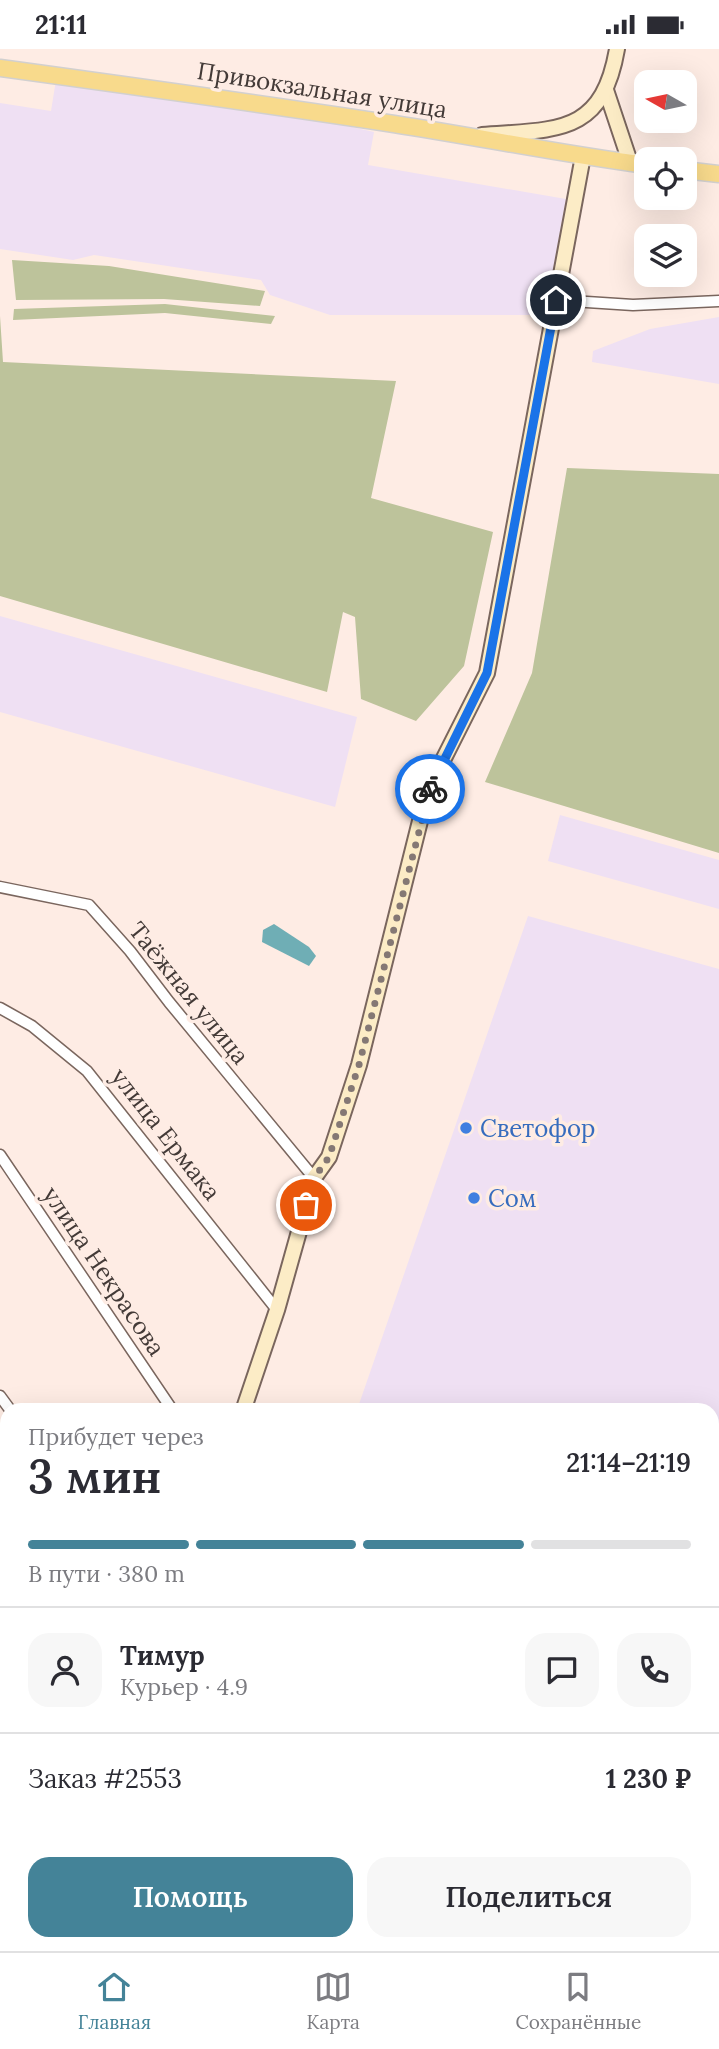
<!DOCTYPE html>
<html lang="ru">
<head>
<meta charset="utf-8">
<style>
  :root { --surface:#fff; --page:#f7f7f7; --text:#2b2b33; --muted:#7c7c81; --line:#e1e1e2; --accent:#448398 }
  body { margin:0; font-family:Lora,serif; background:var(--page); color:var(--text); height:100vh; display:flex; flex-direction:column; font-size:26px; white-space:nowrap }
  * { box-sizing:border-box; margin:0 }
  p { font-size:23px; color:var(--muted) }
  .icon { flex:none; width:38px; height:38px; fill:none; stroke:currentColor; stroke-width:2; stroke-linecap:round; stroke-linejoin:round }
  .map { position:relative; flex:1; overflow:hidden }
  .details { position:absolute; left:0px; top:1354px; width:719px; height:548px; display:flex; flex-direction:column; background:var(--surface); border-radius:21px 21px 0 0; box-shadow:0 7px 28px #0002 }
  .details>* { flex:none }
  .needle { width:46px; rotate:279deg }
  .buttons { position:absolute; left:634px; top:21px; display:grid; gap:14px }
  .buttons a { display:grid; place-items:center; width:63px; height:63px; border-radius:14px; background:var(--surface); box-shadow:0 7px 28px #0002; font-size:35px }
  .pin { position:absolute; display:grid; place-items:center; width:60px; height:60px; color:#fff; margin:-30px; border:4px solid #fff; border-radius:50%; box-shadow:0 2px 7px #0007 }
  .courier { position:absolute; display:grid; place-items:center; width:70px; height:70px; margin:-35px; border:5px solid #1a73e8; border-radius:50%; background:#fff; color:#222; box-shadow:0 2px 9px #0007 }
  .headline em { font-style:normal; font-weight:600 }
  .headline div { display:flex; flex-direction:column-reverse }
  .headline { display:flex; align-items:center; justify-content:space-between; height:119px; padding:0 28px }
  h1 { font-size:46px; font-weight:600; line-height:52px }
  .bar { display:grid; grid-template-columns:repeat(4,1fr); gap:10px 7px; align-content:center; height:84px; padding:0 28px }
  .bar i { height:9px; border-radius:5px; background:var(--line) }
  .bar .selected { background:var(--accent) }
  .bar p { grid-column:span 4 }
  .line { display:flex; align-items:center; gap:18px; padding:0 28px; border-top:2px solid var(--line) }
  .line div { flex:1 }
  .round { display:grid; place-items:center; flex:none; width:74px; height:74px; border-radius:21px; background:var(--page) }
  .action { display:flex; gap:14px; margin-top:auto; padding:14px 28px }
  .action a { flex:1; height:80px; border-radius:21px; background:var(--accent); color:#fff; font-size:28px; font-weight:600; line-height:80px; text-align:center }
  .action a+a { background:var(--page); color:var(--text) }
  .status { display:flex; justify-content:space-between; align-items:center; height:49px; padding:0 35px; background:var(--surface); direction:ltr }
  .status svg { height:19px; fill:currentColor }
  .tab-bar { display:flex; justify-content:space-around; align-items:center; height:98px; border-top:2px solid var(--line); background:var(--surface); font-size:19px; color:var(--muted) }
  .tab-bar a { display:grid; justify-items:center; gap:4px }
  .tab-bar .selected { color:var(--accent) }
  .map>svg:first-child { display:block }
</style>
</head>
<body>
<div class="status"><b>21:11</b><svg viewBox="0 0 49 12"><path d="M0 12V9h3v3zM5 12V6h3v6zM10 12V3h3v9zM15 12V0h3v12zM26 1h20v11H26zM47 4h2v5h-2z"/></svg></div>
<div class="map">
<svg width="719" height="1902" viewBox="0 0 719 1902">
  <rect width="100%" height="100%" fill="#feece4"/>
  <!-- industrial -->
  <g fill="#efe0f3">
    <polygon points="56,31 294,65 374,83 368,116 566,150 545,266 330,266 270,246 261,231 94,206 73,211 0,200 0,54 51,62"/>
    <polygon points="719,268 719,335 592,313 593,302 650,280"/>
    <polygon points="0,567 357,668 335,758 0,663"/>
    <polygon points="560,766 719,811 719,860 548,812"/>
    <polygon points="528,867 719,920 719,1573 712,1571 712,1362 357,1361"/>
  </g>
  <!-- green -->
  <g fill="#bdc39b">
    <polygon points="12,211 109,217 265,242 260,257 164,250 16,251"/>
    <polygon points="165,255 275,267 271,275 165,264 13,271 14,260"/>
    <polygon points="0,267 3,313 396,332 371,449 493,483 464,617 416,672 361,650 355,568 343,563 327,643 0,547"/>
    <polygon points="567,419 719,425 719,804 485,733 532,624"/>
  </g>
  <!-- water -->
  <polygon fill="#6faeb5" points="274,875 309,898 316,907 309,917 262,893 263,881"/>
  <g fill="none" stroke-linecap="round" stroke-linejoin="round">
    <defs>
      <g id="street">
        <polyline points="556,251 633,256 719,252"/>
        <polyline points="0,838 89,856 130,902 169,953 314,1129"/>
        <polyline points="0,959 32,977 87,1022 277,1261"/>
        <polyline points="0,1106 173,1362"/>
        <polyline points="0,1347 11,1362"/>
        <polyline points="201,1895 204,1902"/>
        <polyline points="348,1895 354,1902"/>
      </g>
      <g id="secondary">
        <polyline points="606,41 630,113"/>
        <path d="M482 86C556 80 602 87 617 0"/>
        <polyline points="243,1362 277,1261 314,1129 329,1108 359,1016 426,748 436,725 487,624 583,107"/>
        <polyline points="712,1626 719,1632"/>
        <polyline points="0,1819 7,1820"/>
        <polyline points="684,1895 687,1902"/>
        <polyline points="118,1902 121,1895"/>
      </g>
      <g id="primary">
        <path d="M0 19C132 37 263 55 394 75 478 88 562 105 646 116"/>
        <polyline points="684,121 719,125"/>
      </g>
    </defs>
    <!-- street casing -->
    <use href="#street" stroke="#7a665e" stroke-width="13"/>
    <!-- secondary casing -->
    <use href="#secondary" stroke="#7a665e" stroke-width="18"/>
    <!-- primary casing -->
    <use href="#primary" stroke="#d2d0cf" stroke-width="19"/>
    <!-- street -->
    <use href="#street" stroke="#fff" stroke-width="10"/>
    <!-- secondary -->
    <use href="#secondary" stroke="#fcecc6" stroke-width="14"/>
    <!-- primary -->
    <use href="#primary" stroke="#f8da8c" stroke-width="16"/>
  </g>
  <g fill="none" stroke-linecap="round" stroke-linejoin="round">
    <!-- done -->
    <polyline stroke="#847874" stroke-width="7" stroke-dasharray="0 12.6" points="306,1156 314,1129 329,1108 359,1016 430,740"/>
    <!-- route -->
    <polyline stroke="#1a73e8" stroke-width="9" points="430,740 487,624 556,251"/>
  </g>
  <!-- markers -->
  <g fill="#3f7fe0" stroke="#feece4" stroke-width="2.5">
    <circle cx="466" cy="1079" r="7"/>
    <circle cx="474" cy="1149" r="7"/>
  </g>
  <g text-anchor="middle" dominant-baseline="central" stroke-width="7" stroke-linejoin="round" paint-order="stroke">
    <!-- street labels -->
    <g font-size="24" fill="#433a37" stroke="#feece4">
      <text transform="translate(322 41) rotate(9)">Привокзальная улица</text>
      <text transform="translate(189 944) rotate(51)">Таёжная улица</text>
      <text transform="translate(166 1085) rotate(52)">улица Ермака</text>
      <text transform="translate(104 1222) rotate(56)">улица Некрасова</text>
    </g>
    <!-- shop labels -->
    <g font-size="24" fill="#366cbe" stroke="#feece4" text-anchor="start">
      <text x="480" y="1079">Светофор</text>
      <text x="488" y="1149">Сом</text>
    </g>
  </g>
</svg>
<div class="buttons">
<a><svg class="needle" viewBox="-14 -14 28 28"><path d="M0-13l5 13h-10z" fill="#e53935"/><path d="M0 13l5-13h-10z" fill="#7c7c81"/></svg></a>
<a><svg class="icon" aria-label="locate" viewBox="0 0 24 24"><circle cx="12" cy="12" r="6"/><path d="M12 2v4M12 18v4M2 12h4M18 12h4"/></svg></a>
<a><svg class="icon" aria-label="layers" viewBox="0 0 24 24"><path d="M12 4l9 5-9 5-9-5zM3 14l9 5 9-5"/></svg></a>
</div>
<div class="pin" style="left:306px;top:1156px;background:#ea580c"><svg class="icon" aria-label="bag" viewBox="0 0 24 24"><path d="M5 8h14l-1 12H6zM9 8a3 3 0 0 1 6 0"/></svg></div>
<div class="pin" style="left:556px;top:251px;background:#1f2937"><svg class="icon" aria-label="home" viewBox="0 0 24 24"><path d="M3 11l9-7 9 7M6 9v11h12V9"/></svg></div>
<div class="courier" style="left:430px;top:740px"><svg class="icon" aria-label="bike" viewBox="0 0 24 24"><circle cx="6" cy="16" r="4"/><circle cx="18" cy="16" r="4"/><path d="M6 16l4-8h5l3 8M10 8l3 8H6M13 5h3"/></svg></div>
<section class="details">
<div class="headline"><div><h1>3 мин</h1><p>Прибудет через</p></div><em>21:14–21:19</em></div>
<div class="bar"><i class="selected"></i><i class="selected"></i><i class="selected"></i><i></i><p>В пути · 380 m</p></div>
<div class="line" style="height:126px"><a class="round"><svg class="icon" aria-label="person" viewBox="0 0 24 24"><circle cx="12" cy="8" r="4"/><path d="M4 21q1-7 8-7t8 7"/></svg></a><div><b>Тимур</b><p>Курьер · 4.9</p></div><a class="round"><svg class="icon" aria-label="chat" viewBox="0 0 24 24"><path d="M4 5h16v11H9l-5 4z"/></svg></a><a class="round"><svg class="icon" aria-label="phone" viewBox="0 0 24 24"><path d="M5 4h4l2 5-3 2q2 4 5 5l2-3 5 2v4C11 20 4 13 5 4z"/></svg></a></div>
<div class="line" style="height:91px"><div>Заказ #2553</div><b>1 230 ₽</b></div>
<div class="action"><a>Помощь</a><a>Поделиться</a></div>
</section>
</div>
<nav class="tab-bar">
<a class="selected"><svg class="icon" aria-label="home" viewBox="0 0 24 24"><path d="M3 11l9-7 9 7M6 9v11h12V9"/></svg>Главная</a>
<a><svg class="icon" aria-label="map" viewBox="0 0 24 24"><path d="M3 6l6-2 6 2 6-2v14l-6 2-6-2-6 2zM9 4v14M15 6v14"/></svg>Карта</a>
<a><svg class="icon" aria-label="saved" viewBox="0 0 24 24"><path d="M7 4h10v16l-5-4-5 4z"/></svg>Сохранённые</a>
</nav>
</body>
</html>
